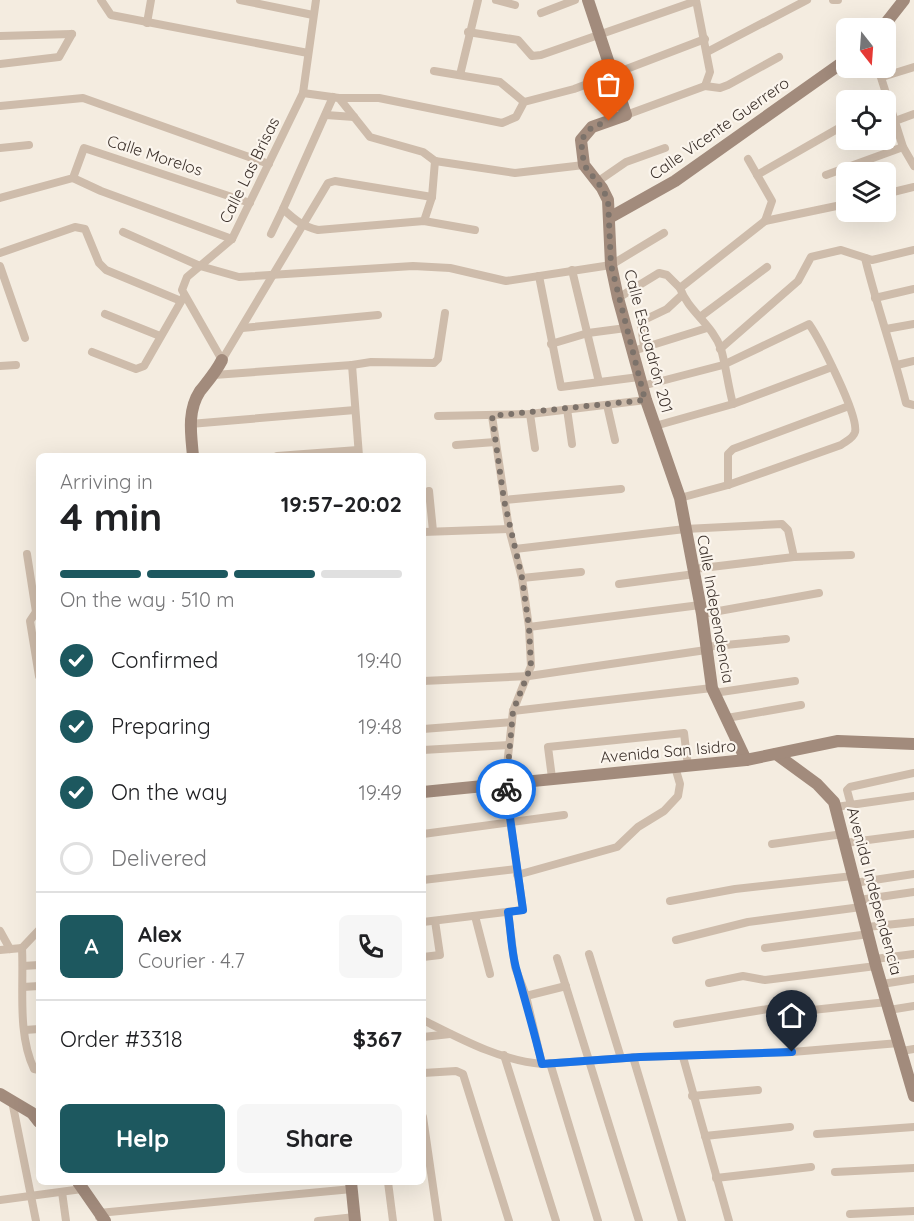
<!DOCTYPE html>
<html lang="en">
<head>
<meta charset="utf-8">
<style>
  :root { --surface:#fff; --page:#f6f6f6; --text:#202124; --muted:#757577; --line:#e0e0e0; --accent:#1d585f }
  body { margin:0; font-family:Quicksand,sans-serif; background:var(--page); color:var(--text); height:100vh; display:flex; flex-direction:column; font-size:22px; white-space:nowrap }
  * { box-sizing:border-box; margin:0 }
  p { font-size:20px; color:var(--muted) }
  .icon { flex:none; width:33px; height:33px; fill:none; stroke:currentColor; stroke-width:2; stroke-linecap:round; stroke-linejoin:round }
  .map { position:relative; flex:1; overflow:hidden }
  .panel { position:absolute; left:36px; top:453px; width:390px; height:732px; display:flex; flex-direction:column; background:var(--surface); border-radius:9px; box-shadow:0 6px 24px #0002 }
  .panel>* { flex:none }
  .needle { width:39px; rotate:163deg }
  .fabs { position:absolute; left:836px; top:18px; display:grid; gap:12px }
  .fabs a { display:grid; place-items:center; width:60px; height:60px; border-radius:9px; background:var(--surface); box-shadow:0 6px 24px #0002; font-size:30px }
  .pin { position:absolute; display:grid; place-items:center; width:51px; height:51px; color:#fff; margin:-62px -26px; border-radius:50% 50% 50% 0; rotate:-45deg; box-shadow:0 0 6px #0007 }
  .pin .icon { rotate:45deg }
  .courier { position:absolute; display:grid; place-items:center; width:60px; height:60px; margin:-30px; border:4px solid #1a73e8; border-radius:50%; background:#fff; color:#222; box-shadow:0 2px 8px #0007 }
  .summary em { font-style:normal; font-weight:700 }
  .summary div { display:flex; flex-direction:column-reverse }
  .summary { display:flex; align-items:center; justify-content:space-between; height:102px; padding:0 24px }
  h1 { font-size:39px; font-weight:700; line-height:45px }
  .bar { display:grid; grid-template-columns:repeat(4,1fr); gap:9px 6px; align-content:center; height:72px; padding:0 24px }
  .bar i { height:8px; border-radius:4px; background:var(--line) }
  .bar .selected { background:var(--accent) }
  .bar p { grid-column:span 4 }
  .line { display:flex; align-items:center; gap:15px; padding:0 24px; border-top:2px solid var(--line) }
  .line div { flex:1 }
  .round { display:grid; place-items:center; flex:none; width:63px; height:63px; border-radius:9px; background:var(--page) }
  ol { padding:0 24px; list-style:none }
  li { display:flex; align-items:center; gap:18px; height:66px }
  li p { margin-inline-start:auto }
  li .icon { padding:6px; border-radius:50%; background:var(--accent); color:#fff; stroke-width:4 }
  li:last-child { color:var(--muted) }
  li i { width:33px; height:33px; border:3px solid var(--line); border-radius:50% }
  .primary-button { display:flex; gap:12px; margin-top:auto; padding:12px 24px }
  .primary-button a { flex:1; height:69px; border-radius:9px; background:var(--accent); color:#fff; font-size:24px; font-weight:700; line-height:69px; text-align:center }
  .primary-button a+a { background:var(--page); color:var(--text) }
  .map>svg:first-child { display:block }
</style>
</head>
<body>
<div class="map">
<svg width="914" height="1221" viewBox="0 0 914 1221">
  <rect width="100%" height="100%" fill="#f4ece0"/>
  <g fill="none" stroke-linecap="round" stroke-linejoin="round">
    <!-- street -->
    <g stroke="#cebcab" stroke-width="8">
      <polyline points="101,0 111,15 308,53"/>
      <polyline points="240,0 313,15"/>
      <polyline points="316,0 303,93 232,239 187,277 182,290 222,360 328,183 335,181 432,197"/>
      <polyline points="496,0 515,5"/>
      <polyline points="696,0 710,72 705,86"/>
      <polyline points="833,0 838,0"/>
      <polyline points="541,13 575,0"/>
      <polyline points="147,23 151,0"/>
      <polyline points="468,32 518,40 532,56 541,55 696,1"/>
      <polyline points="0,36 72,34"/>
      <polyline points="707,52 807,0"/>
      <polyline points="0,64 59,57 72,34"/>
      <polyline points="878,68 903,147 914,166"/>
      <polyline points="434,71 500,82 524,102"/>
      <polyline points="460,75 478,0"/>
      <polyline points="882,77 914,67"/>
      <polyline points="705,86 720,88 728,85 779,57"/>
      <polyline points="303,93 339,98 370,137 423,152 435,161"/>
      <path d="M333 97 283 209C295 220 302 226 318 230L424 221 475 230"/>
      <polyline points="339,98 379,98 502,123 516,117 524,102 574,89 705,39"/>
      <polyline points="0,106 83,98 269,164"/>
      <polyline points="326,115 354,117"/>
      <polyline points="626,115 705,86"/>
      <polyline points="895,121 914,114"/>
      <polyline points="0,148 29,145"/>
      <polyline points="435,161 515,173 584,165"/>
      <polyline points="757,175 846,124"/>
      <polyline points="826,175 903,147"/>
      <polyline points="73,178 101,191 232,239"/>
      <polyline points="597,182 626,162 665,148"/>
      <polyline points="885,194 914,187"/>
      <polyline points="0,198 73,178 84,148 250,203"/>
      <polyline points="424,221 432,197 435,161"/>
      <polyline points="765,221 846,204"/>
      <polyline points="123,232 200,266 239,277 413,266 450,268 506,281 611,265 664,233"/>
      <polyline points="271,234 283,209"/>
      <polyline points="0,253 75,227 85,229 99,263 106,270 181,301"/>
      <path d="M865 258C877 307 894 354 906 403L914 405"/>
      <polyline points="0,266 25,338"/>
      <polyline points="572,270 599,382"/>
      <polyline points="539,276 561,387 639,377"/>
      <polyline points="618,298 659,273 667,275 680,288"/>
      <polyline points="875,298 914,289"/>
      <polyline points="105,314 160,336"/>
      <polyline points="700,317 767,267"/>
      <polyline points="242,328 378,315"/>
      <polyline points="886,329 914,324"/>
      <polyline points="551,344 588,333 626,328"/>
      <polyline points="644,347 641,324 644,320 667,309 682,295"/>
      <polyline points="720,349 798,281 811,257 841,250 872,260 914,250"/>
      <polyline points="633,351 707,328"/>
      <polyline points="92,352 136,369 144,366 183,298"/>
      <polyline points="352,365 371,362 434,363 438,359 445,313"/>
      <polyline points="897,365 914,361"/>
      <polyline points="0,366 16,365"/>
      <polyline points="214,375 352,365 359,456"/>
      <path d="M642 386 723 365 809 324C820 340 859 416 855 432 853 439 846 441 841 445L728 485 680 498"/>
      <path d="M733 404C728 386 726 366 721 349 713 325 688 311 680 288L765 221 772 201 748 159"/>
      <polyline points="607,405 615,440"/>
      <polyline points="567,409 572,444"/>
      <polyline points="530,414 535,448"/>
      <polyline points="438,416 530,414 646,400"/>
      <polyline points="190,424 355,410"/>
      <polyline points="655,426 733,404 832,367"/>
      <polyline points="456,445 495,442"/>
      <polyline points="277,456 358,450"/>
      <polyline points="728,485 728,454 733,449 849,406"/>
      <polyline points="429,491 433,531"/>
      <polyline points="504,500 621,489"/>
      <polyline points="423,532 509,529"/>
      <polyline points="515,549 685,529 782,524 788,530 794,557"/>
      <polyline points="27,554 36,612"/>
      <polyline points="694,569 794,557 851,555"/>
      <polyline points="522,578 581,572"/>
      <polyline points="619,584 695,574"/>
      <polyline points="36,612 30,621 39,676"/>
      <polyline points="702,614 819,593"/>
      <polyline points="529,627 700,605"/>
      <polyline points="705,647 786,639"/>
      <polyline points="423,681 529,676 706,650"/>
      <polyline points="714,693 795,681"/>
      <polyline points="513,711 712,688"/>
      <polyline points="727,718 801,705"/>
      <polyline points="423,729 512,722"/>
      <polyline points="423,750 509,745"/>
      <polyline points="552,778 548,747 684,733 688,766"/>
      <polyline points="851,805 847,790 850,787 914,773"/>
      <polyline points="836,807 914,796"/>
      <polyline points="423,834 564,815"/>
      <polyline points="845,843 914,834"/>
      <polyline points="772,844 843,834"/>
      <polyline points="517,875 617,847 638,827 664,811 678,796 680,784 675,767"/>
      <polyline points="423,880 516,869"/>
      <polyline points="854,883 914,874"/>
      <polyline points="859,900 914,892"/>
      <polyline points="670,901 735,889 853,876"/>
      <polyline points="508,912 515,967 526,996 542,1064"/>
      <polyline points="475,916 490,974"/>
      <polyline points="423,922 523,910 505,784 513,711 531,666 529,627 522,578 509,529 492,416"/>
      <polyline points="867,927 914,922"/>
      <polyline points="0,931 10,949"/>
      <polyline points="676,940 748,922 861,907"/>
      <path d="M22 948C24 986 17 1033 34 1069L39 1070"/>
      <polyline points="22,948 39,930"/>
      <polyline points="765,948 869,934"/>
      <polyline points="0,950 22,948"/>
      <polyline points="589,954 621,1058"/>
      <polyline points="423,957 440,955 435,921"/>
      <polyline points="557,958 639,1221"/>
      <polyline points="875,959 914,954"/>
      <polyline points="23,966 39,965"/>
      <polyline points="709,983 743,976 765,980 876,966"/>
      <polyline points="882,984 914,979"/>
      <polyline points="23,987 39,986"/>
      <polyline points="526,996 566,986"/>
      <polyline points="889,1010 914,1006"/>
      <path d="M423 1020C459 1038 501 1061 542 1064L640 1057 792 1052 899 1043"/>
      <polyline points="677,1024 780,1007 803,1011 887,1002"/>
      <polyline points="25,1030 39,1029"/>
      <polyline points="423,1037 450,1034"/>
      <polyline points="902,1051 914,1049"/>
      <polyline points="504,1055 556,1221"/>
      <polyline points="633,1057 682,1221"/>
      <polyline points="683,1057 729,1221"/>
      <polyline points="550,1063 598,1221"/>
      <polyline points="423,1073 456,1071 463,1074 509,1221"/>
      <polyline points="692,1096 758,1090"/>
      <polyline points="12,1101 36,1221"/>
      <polyline points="423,1117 438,1221"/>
      <polyline points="817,1134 914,1127"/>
      <polyline points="705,1136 790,1127"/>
      <polyline points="835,1172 914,1168"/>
      <polyline points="716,1178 811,1167"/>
      <polyline points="388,1182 393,1221"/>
      <polyline points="62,1192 66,1221"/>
      <polyline points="0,1200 82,1189"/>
      <polyline points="850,1214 914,1211"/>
      <polyline points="99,1217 99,1213 352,1189"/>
      <polyline points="318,1221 355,1217"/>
    </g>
    <!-- secondary -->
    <g stroke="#a28b7c" stroke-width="12">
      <polyline points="588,0 626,115 592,127 581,140 584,165 602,188 608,200 611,265 618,298 646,400 680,498 702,614 712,688 746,760"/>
      <polyline points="882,28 904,0"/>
      <polyline points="609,218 675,181 846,60"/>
      <path d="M193 456C191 434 187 411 200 391 208 381 216 372 222 360"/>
      <polyline points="776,754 817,784 834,802 876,966 914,1096"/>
      <polyline points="423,792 746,760 838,741 914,744"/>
      <polyline points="0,1094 32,1113 39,1122"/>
      <polyline points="78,1182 105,1221"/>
      <polyline points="351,1182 355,1221"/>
    </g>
  </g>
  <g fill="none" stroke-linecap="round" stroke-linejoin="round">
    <!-- done -->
    <polyline stroke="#7c726a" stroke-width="6" stroke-dasharray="0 10.8" points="506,789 513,711 531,666 529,627 522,578 504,500 492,416 645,400 611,265 608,200 602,188 584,165 581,140 592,127 609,121"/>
    <!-- route -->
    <path stroke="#1a73e8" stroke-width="8" d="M506 789 523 910 508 912C511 930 511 950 516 968 525 1000 534 1031 542 1064L640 1057 792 1052"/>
  </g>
  <g text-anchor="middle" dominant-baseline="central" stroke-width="4.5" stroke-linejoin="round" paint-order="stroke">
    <!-- street labels -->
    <g font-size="16" fill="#3b302a" stroke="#fbf5ed">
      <text transform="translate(719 128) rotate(-35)">Calle Vicente Guerrero</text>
      <text transform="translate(155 155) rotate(18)">Calle Morelos</text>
      <text transform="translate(249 170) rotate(-64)">Calle Las Brisas</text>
      <text transform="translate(649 341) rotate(75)">Calle Escuadrón 201</text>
      <text transform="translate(716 609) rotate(80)">Calle Independencia</text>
      <text transform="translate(668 751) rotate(-5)">Avenida San Isidro</text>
      <text transform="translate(875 891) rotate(75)">Avenida Independencia</text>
    </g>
  </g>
</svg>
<div class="fabs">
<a><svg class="needle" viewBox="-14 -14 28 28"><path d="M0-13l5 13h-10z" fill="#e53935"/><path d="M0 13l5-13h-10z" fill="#757577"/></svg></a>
<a><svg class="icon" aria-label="locate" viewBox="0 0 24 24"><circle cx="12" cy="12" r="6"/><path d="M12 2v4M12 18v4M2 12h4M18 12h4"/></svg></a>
<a><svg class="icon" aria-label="layers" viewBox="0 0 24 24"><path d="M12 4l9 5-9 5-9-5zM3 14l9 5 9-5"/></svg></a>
</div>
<div class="pin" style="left:609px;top:121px;background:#ea580c"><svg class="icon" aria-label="bag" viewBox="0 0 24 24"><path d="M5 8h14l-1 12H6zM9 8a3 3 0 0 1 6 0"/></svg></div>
<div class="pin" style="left:792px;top:1052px;background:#1f2937"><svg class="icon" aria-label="home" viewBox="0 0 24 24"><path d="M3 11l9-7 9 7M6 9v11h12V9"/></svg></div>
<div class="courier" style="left:506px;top:789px"><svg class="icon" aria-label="bike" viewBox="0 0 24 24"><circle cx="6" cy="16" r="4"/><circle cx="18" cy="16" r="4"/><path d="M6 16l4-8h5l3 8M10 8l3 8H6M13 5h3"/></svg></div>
<section class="panel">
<div class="summary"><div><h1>4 min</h1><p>Arriving in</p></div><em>19:57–20:02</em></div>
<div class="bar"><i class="selected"></i><i class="selected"></i><i class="selected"></i><i></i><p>On the way · 510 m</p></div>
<ol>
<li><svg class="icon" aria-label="check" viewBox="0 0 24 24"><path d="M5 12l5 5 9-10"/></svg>Confirmed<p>19:40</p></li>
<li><svg class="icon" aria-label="check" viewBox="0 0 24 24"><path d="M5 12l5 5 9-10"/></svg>Preparing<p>19:48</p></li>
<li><svg class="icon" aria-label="check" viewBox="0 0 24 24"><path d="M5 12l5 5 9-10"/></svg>On the way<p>19:49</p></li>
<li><i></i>Delivered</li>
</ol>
<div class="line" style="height:108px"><b class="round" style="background:var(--accent);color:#fff">A</b><div><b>Alex</b><p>Courier · 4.7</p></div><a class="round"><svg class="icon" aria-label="phone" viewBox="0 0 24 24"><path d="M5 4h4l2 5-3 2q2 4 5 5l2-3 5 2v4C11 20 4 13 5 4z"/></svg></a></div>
<div class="line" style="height:78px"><div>Order #3318</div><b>$367</b></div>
<div class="primary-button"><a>Help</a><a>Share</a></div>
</section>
</div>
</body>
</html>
